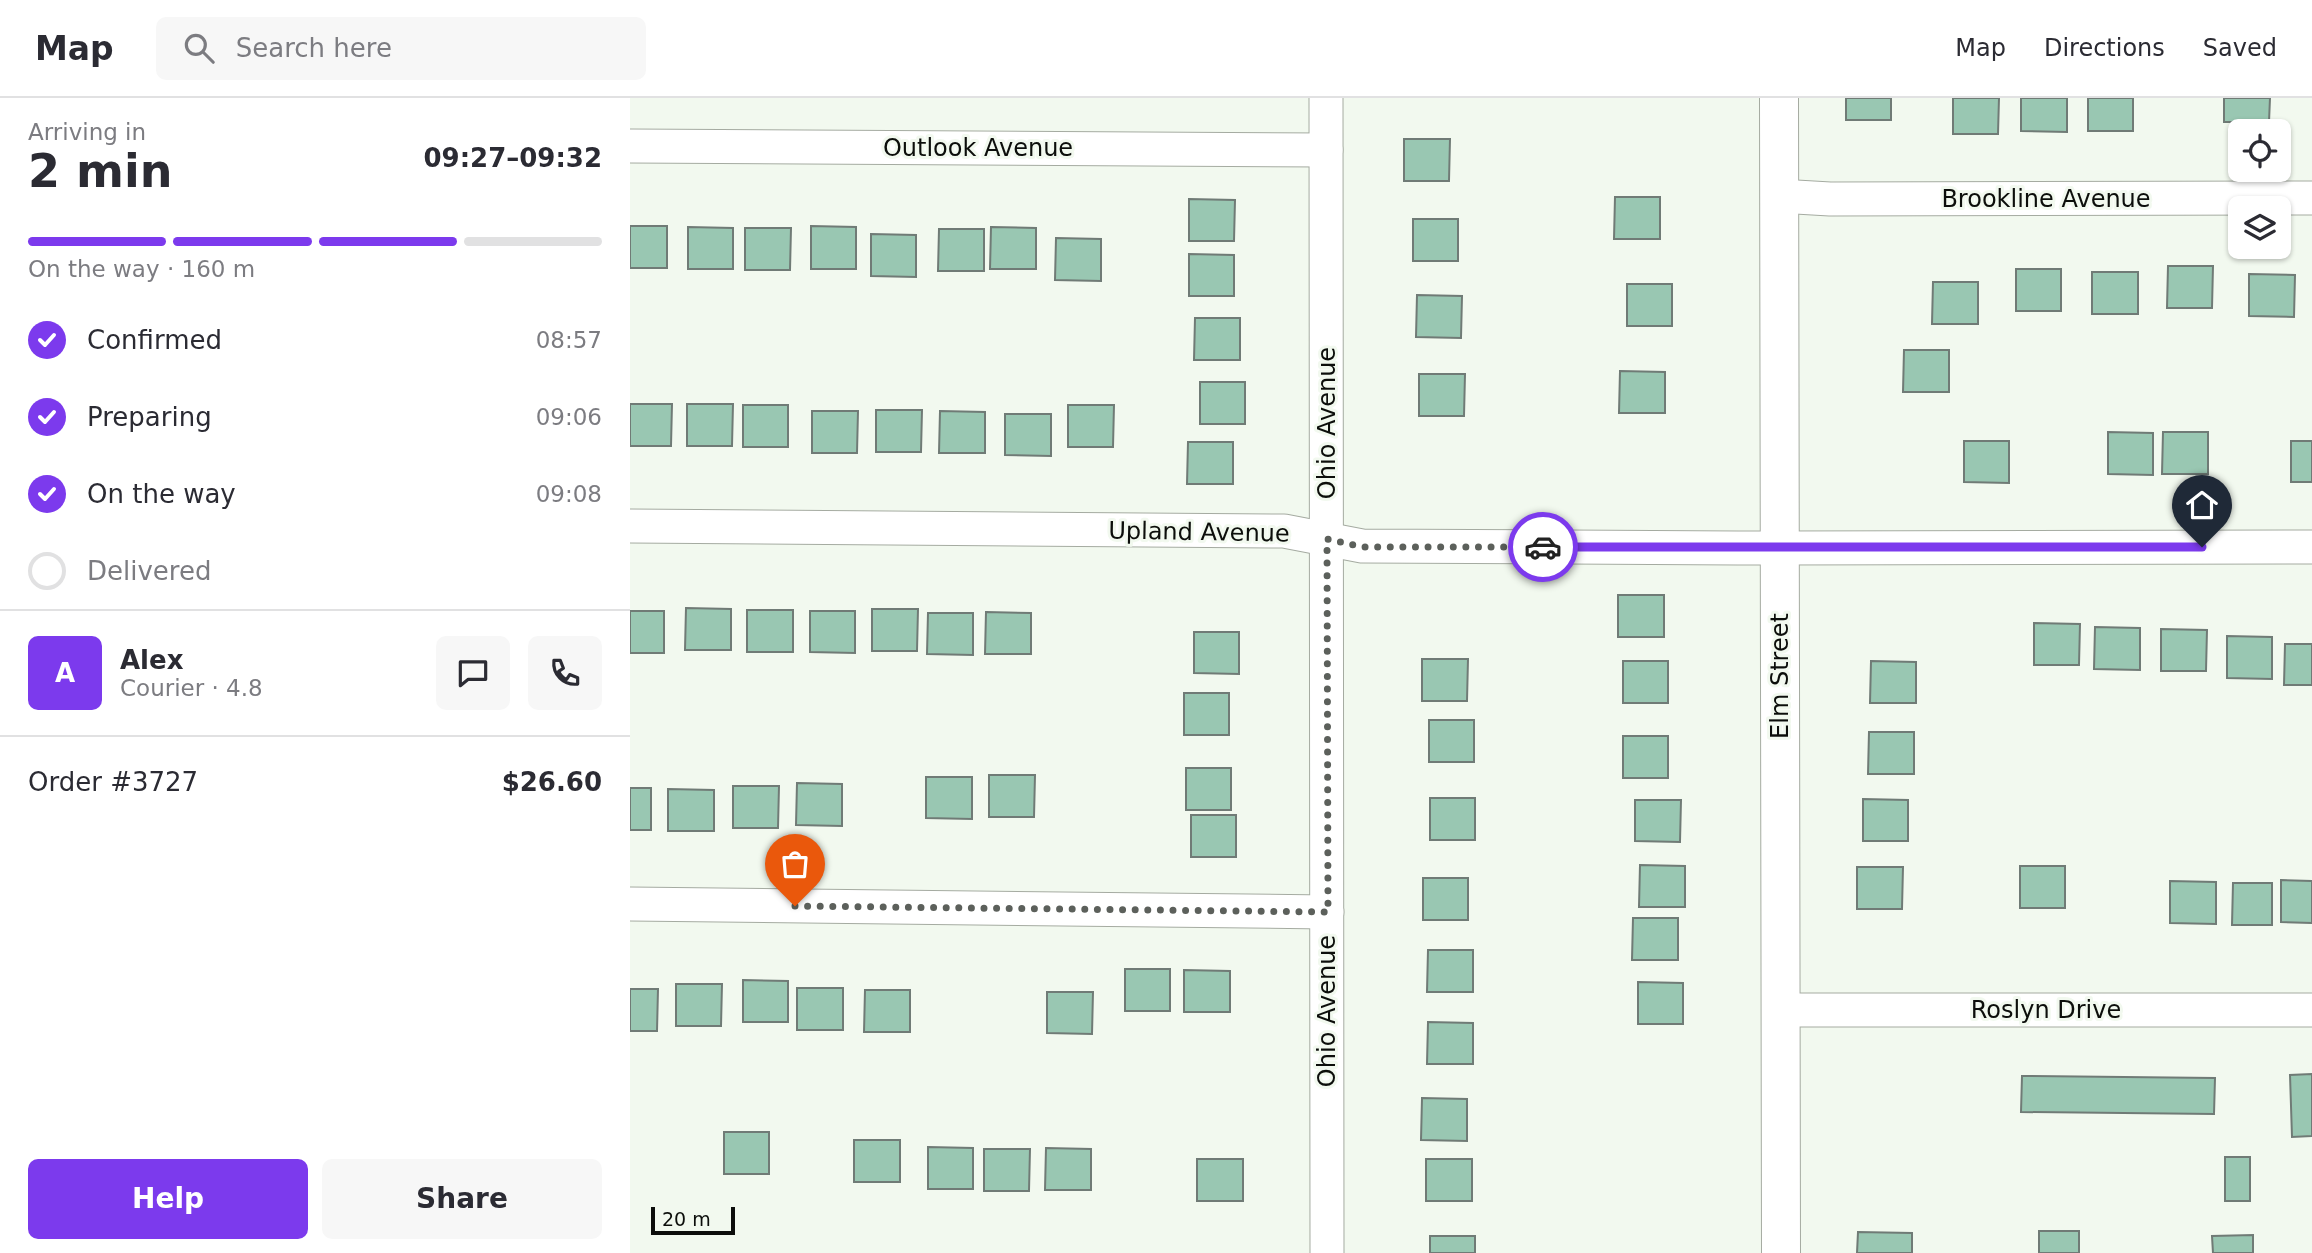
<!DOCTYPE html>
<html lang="en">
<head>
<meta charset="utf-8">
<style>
  :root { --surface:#fff; --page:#f7f7f7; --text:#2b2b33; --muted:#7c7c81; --line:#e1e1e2; --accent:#7c3aed }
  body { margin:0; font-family:"DejaVu Sans",sans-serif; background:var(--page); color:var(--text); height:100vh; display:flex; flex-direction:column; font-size:26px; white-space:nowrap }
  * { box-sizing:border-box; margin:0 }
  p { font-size:23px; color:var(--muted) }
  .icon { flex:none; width:38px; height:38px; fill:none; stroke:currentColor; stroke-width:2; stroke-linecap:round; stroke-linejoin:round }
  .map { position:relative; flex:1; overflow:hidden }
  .details { display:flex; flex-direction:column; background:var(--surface); width:630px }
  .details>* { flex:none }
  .fabs { position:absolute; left:1598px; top:21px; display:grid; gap:14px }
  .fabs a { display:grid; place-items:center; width:63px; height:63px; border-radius:10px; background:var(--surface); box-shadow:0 2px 5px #0004; font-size:35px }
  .scale { position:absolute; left:21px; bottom:18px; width:84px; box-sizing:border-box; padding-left:7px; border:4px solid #0c0e0b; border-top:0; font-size:19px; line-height:24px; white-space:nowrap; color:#0c0e0b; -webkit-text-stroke:5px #f2f9ef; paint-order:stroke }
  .pin { position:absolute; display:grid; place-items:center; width:60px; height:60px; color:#fff; margin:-72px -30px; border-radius:50% 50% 50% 0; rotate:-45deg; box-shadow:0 0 7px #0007 }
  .pin .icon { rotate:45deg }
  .courier { position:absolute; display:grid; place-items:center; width:70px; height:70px; margin:-35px; border:5px solid #7c3aed; border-radius:50%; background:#fff; color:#222; box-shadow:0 2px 9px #0007 }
  .summary em { font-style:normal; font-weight:700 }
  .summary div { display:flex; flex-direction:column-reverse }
  .summary { display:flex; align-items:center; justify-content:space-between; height:119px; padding:0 28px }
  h1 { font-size:46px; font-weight:700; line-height:52px }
  .bar { display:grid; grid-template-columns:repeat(4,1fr); gap:10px 7px; align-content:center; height:84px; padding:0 28px }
  .bar i { height:9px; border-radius:5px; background:var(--line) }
  .bar .on { background:var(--accent) }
  .bar p { grid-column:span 4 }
  .line { display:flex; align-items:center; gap:18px; padding:0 28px; border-top:2px solid var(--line) }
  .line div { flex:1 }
  .round { display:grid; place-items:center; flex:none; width:74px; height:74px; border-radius:10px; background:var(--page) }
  ol { padding:0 28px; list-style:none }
  li { display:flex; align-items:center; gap:21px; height:77px }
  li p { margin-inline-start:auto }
  li .icon { padding:7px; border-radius:50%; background:var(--accent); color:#fff; stroke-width:4 }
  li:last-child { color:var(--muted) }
  li i { width:38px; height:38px; border:4px solid var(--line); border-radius:50% }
  .button { display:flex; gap:14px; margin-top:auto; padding:14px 28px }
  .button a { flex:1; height:80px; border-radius:10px; background:var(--accent); color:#fff; font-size:28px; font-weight:700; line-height:80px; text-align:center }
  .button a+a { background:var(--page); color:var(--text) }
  header { display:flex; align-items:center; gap:42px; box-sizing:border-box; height:98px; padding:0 35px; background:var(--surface); border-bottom:2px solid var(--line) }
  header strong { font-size:33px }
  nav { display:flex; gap:38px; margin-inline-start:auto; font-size:24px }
  .search { width:490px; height:63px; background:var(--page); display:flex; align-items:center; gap:18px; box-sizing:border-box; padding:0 24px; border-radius:10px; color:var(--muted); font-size:26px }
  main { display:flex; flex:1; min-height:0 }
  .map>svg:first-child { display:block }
</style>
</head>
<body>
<header>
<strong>Map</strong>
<div class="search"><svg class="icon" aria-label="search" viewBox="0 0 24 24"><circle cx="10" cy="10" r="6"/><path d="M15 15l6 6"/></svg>Search here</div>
<nav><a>Map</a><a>Directions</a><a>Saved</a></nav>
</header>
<main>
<section class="details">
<div class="summary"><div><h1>2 min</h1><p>Arriving in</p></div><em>09:27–09:32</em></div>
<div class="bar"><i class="on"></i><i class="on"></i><i class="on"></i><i></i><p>On the way · 160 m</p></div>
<ol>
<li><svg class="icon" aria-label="check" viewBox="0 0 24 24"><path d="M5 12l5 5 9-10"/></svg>Confirmed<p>08:57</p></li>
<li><svg class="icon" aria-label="check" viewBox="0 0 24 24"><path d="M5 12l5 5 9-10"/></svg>Preparing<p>09:06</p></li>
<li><svg class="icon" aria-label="check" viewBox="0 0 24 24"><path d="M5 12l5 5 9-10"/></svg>On the way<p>09:08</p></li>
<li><i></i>Delivered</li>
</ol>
<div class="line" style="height:126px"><b class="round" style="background:var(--accent);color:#fff">A</b><div><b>Alex</b><p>Courier · 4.8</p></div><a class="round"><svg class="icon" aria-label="chat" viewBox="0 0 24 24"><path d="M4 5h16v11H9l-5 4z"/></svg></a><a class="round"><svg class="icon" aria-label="phone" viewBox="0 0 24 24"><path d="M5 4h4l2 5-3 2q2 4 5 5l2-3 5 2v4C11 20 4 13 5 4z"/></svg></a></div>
<div class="line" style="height:91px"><div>Order #3727</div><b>$26.60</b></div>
<div class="button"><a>Help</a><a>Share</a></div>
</section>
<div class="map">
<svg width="1682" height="1155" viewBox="0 0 1682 1155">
  <rect width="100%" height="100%" fill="#f2f9ef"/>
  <!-- building -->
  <g fill="#99c7b2" stroke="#707b76" stroke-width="2">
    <rect x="1216" y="0" width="45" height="22"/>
    <polygon points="1323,0 1369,0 1368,36 1323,36"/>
    <polygon points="1391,0 1437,0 1437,34 1391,33"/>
    <rect x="1458" y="0" width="45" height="33"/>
    <polygon points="1594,0 1640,0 1639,24 1594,24"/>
    <polygon points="774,41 820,41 819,83 774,83"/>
    <polygon points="985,99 1030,99 1030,141 984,141"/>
    <polygon points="559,101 605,102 604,143 559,143"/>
    <rect x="783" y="121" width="45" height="42"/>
    <rect x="0" y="128" width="37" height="42"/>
    <polygon points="181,128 226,129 226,171 181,171"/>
    <polygon points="58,129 103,130 103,171 58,171"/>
    <polygon points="361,129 406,130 406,171 360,171"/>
    <polygon points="115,130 161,130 160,172 115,172"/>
    <polygon points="309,131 354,131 354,173 308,173"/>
    <polygon points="241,136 286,137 286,179 241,178"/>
    <polygon points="426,140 471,141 471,183 425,182"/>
    <polygon points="559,156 604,157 604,198 559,198"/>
    <polygon points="1538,168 1583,168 1582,210 1537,210"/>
    <rect x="1386" y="171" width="45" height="42"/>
    <rect x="1462" y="174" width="46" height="42"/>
    <polygon points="1619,176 1665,177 1664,219 1619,218"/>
    <polygon points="1303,184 1348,184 1348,226 1302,226"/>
    <rect x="997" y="186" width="45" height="42"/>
    <polygon points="787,197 832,198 831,240 786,239"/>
    <polygon points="565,220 610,220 610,262 564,262"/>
    <polygon points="1274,252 1319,252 1319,294 1273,294"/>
    <polygon points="990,273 1035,274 1035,315 989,315"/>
    <polygon points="789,276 835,276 834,318 789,318"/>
    <rect x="570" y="284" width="45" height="42"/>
    <polygon points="0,306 42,306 41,348 0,348"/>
    <polygon points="57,306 103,306 102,348 57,348"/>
    <rect x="113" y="307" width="45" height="42"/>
    <polygon points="438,307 484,307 483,349 438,349"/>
    <polygon points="246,312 292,312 291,354 246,354"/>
    <polygon points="182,313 228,313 227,355 182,355"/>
    <polygon points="310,313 355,314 355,355 309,355"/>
    <polygon points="375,316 421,316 421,358 375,357"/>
    <polygon points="1478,334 1523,335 1523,377 1478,376"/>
    <polygon points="1533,334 1578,334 1578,376 1532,376"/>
    <polygon points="1334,343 1379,343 1379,385 1334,384"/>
    <rect x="1661" y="343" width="21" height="41"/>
    <polygon points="558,344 603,344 603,386 557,386"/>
    <rect x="988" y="497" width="46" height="42"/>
    <polygon points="56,510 101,511 101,552 55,552"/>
    <polygon points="242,511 288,511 287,553 242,553"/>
    <rect x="117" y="512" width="46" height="42"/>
    <rect x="0" y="513" width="34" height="42"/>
    <polygon points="180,513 225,513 225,555 180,554"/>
    <polygon points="356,514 401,515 401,556 355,556"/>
    <polygon points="298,515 343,515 343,557 297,556"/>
    <polygon points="1404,525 1450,526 1449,567 1404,567"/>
    <polygon points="1465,529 1510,530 1510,572 1464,571"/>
    <polygon points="1531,531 1577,532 1576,573 1531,573"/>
    <polygon points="564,534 609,534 609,576 564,575"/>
    <polygon points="1597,538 1642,539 1642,581 1597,580"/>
    <polygon points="1655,546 1682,546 1682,587 1654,587"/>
    <polygon points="792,561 838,561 837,603 792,603"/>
    <rect x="993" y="563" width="45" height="42"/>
    <polygon points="1241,563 1286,564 1286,605 1240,605"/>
    <rect x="554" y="595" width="45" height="42"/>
    <rect x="799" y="622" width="45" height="42"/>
    <polygon points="1239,634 1284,634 1284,676 1238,676"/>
    <rect x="993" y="638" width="45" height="42"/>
    <rect x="556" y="670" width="45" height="42"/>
    <polygon points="359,677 405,677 404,719 359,719"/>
    <polygon points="296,679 342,679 342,721 296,720"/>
    <polygon points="167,685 212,686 212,728 166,727"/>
    <polygon points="103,688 149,688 148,730 103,730"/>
    <rect x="0" y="690" width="21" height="42"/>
    <polygon points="38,691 84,692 84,733 38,733"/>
    <rect x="800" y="700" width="45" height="42"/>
    <polygon points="1233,701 1278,702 1278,743 1233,743"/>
    <polygon points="1005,702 1051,702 1050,744 1005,743"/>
    <rect x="561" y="717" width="45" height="42"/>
    <polygon points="1010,767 1055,768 1055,809 1009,809"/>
    <rect x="1390" y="768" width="45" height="42"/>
    <polygon points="1227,769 1273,769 1272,811 1227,811"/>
    <rect x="793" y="780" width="45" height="42"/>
    <polygon points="1651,782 1682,783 1682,825 1651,824"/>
    <polygon points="1540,783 1586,784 1586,826 1540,825"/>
    <polygon points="1603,785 1642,785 1642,827 1602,827"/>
    <polygon points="1003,820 1048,820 1048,862 1002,862"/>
    <polygon points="798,852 843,852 843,894 797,894"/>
    <rect x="495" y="871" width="45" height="42"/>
    <polygon points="554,872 600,873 600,914 554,914"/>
    <polygon points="113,882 158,883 158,924 113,924"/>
    <polygon points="1008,884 1053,885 1053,926 1008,926"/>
    <polygon points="46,886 92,886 91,928 46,928"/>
    <rect x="167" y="890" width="46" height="42"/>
    <polygon points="0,891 28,891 27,933 0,933"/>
    <polygon points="235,892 280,892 280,934 234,934"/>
    <polygon points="417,894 463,894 462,936 417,935"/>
    <polygon points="798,924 843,925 843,966 797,966"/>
    <polygon points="1682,976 1682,1038 1662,1039 1660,977"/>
    <polygon points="1392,978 1585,980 1584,1016 1391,1014"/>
    <polygon points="792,1000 837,1001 837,1043 791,1042"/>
    <rect x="94" y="1034" width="45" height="42"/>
    <rect x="224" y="1042" width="46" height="42"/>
    <polygon points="298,1049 343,1050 343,1091 298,1091"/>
    <polygon points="416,1050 461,1051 461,1092 415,1092"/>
    <polygon points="354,1051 400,1051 399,1093 354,1093"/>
    <rect x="1595" y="1059" width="25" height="44"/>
    <rect x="567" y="1061" width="46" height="42"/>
    <rect x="796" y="1061" width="46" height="42"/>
    <rect x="1409" y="1133" width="40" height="22"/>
    <polygon points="1228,1134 1282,1135 1282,1155 1227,1155"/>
    <polygon points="1623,1137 1623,1155 1583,1155 1582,1138"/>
    <rect x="800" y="1138" width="45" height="17"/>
  </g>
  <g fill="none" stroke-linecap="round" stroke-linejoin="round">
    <defs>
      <g id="street">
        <polyline points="696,0 697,1155"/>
        <polyline points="0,48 696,52"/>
        <polyline points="1149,98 1200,101 1682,100"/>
        <polyline points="0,428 654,433 732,448 1108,450 1682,449"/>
        <polyline points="0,806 697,814"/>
        <polyline points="1150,912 1682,912"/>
      </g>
      <polyline id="secondary" points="1149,0 1151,1155"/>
    </defs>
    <!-- street casing -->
    <use href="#street" stroke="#a5aba1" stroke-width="35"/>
    <!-- secondary casing -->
    <use href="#secondary" stroke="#a5aba1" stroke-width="40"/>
    <!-- street -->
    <use href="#street" stroke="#fff" stroke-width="33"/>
    <!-- secondary -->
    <use href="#secondary" stroke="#fff" stroke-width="38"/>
  </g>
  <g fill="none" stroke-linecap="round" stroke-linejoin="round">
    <!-- done -->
    <polyline stroke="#5c605b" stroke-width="7" stroke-dasharray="0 12.6" points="165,808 698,814 697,441 732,449 913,449"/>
    <!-- route -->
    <polyline stroke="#7c3aed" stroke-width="9" points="913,449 1572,449"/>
  </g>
  <g text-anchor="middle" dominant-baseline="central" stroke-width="6" stroke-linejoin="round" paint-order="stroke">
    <!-- street labels -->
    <g font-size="24" fill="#0c0e0b" stroke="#f2f9ef">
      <text x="348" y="50">Outlook Avenue</text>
      <text x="1416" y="101">Brookline Avenue</text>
      <text transform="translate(697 325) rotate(-90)">Ohio Avenue</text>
      <text transform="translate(569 434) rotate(1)">Upland Avenue</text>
      <text transform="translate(1150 578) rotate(-90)">Elm Street</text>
      <text x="1416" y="912">Roslyn Drive</text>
      <text transform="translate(697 913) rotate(-90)">Ohio Avenue</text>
    </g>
  </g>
</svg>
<div class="fabs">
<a><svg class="icon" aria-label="locate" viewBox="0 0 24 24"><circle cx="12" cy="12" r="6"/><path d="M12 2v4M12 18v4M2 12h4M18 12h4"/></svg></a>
<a><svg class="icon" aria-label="layers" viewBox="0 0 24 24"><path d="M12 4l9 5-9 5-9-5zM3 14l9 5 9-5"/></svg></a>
</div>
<div class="scale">20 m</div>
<div class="pin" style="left:165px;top:808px;background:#ea580c"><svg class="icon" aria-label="bag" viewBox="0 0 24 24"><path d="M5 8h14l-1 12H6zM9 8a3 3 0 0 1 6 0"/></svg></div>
<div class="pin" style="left:1572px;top:449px;background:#1f2937"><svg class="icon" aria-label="home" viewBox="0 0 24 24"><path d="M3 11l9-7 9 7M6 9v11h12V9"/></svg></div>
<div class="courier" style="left:913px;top:449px"><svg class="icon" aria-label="car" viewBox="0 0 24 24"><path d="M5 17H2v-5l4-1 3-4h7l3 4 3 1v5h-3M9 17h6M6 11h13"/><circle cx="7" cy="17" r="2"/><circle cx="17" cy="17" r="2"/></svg></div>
</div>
</main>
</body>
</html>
